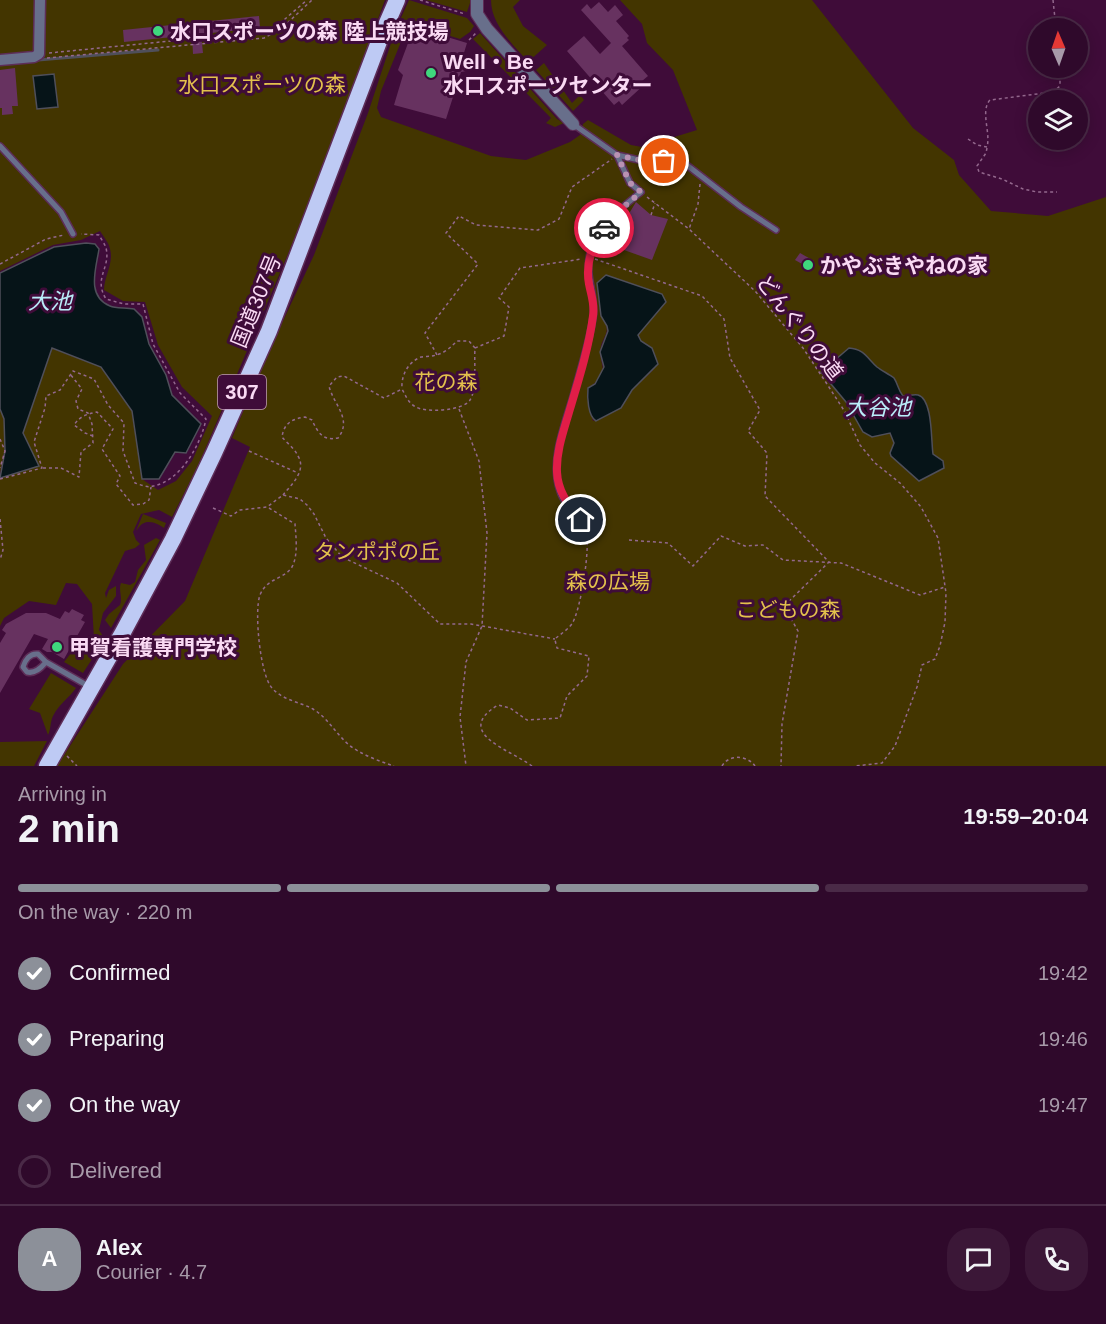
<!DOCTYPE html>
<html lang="en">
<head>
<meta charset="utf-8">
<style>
  :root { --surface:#2f092b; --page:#3b1737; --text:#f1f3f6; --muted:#a79aa9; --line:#4a2a47; --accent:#8c9099 }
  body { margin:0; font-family:Helvetica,"Noto Sans JP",sans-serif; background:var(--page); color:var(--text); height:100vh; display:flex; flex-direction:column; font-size:22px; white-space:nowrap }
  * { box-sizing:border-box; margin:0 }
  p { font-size:20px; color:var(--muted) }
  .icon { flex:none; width:33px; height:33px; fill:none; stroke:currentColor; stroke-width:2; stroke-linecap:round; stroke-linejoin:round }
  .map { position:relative; height:766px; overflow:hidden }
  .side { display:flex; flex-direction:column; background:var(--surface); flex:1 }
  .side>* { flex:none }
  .needle { width:39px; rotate:358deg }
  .buttons { position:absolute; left:1028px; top:18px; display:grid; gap:12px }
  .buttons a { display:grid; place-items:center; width:60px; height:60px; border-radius:50%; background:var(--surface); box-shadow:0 3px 15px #0003,0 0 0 2px var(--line); font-size:30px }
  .pin { position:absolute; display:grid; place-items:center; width:51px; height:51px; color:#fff; margin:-26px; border:3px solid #fff; border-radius:50%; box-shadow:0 2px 6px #0007 }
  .courier { position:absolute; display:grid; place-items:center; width:60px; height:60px; margin:-30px; border:4px solid #e11d48; border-radius:50%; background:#fff; color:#222; box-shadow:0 2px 8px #0007 }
  .headline em { font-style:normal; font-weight:800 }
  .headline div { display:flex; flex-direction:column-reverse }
  .headline { display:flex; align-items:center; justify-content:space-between; height:102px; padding:0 18px }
  h1 { font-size:39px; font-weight:800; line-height:45px }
  .bar { display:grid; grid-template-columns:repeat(4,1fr); gap:9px 6px; align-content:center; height:72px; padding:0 18px }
  .bar i { height:8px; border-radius:4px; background:var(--line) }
  .bar .on { background:var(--accent) }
  .bar p { grid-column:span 4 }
  .line { display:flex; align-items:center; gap:15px; padding:0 18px; border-top:2px solid var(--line) }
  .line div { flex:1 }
  .round { display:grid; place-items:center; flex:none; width:63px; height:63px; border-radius:24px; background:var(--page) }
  ol { padding:0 18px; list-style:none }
  li { display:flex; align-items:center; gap:18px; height:66px }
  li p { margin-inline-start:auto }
  li .icon { padding:6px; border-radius:50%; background:var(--accent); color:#fff; stroke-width:4 }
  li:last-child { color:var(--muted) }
  li i { width:33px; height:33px; border:3px solid var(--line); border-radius:50% }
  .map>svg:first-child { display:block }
</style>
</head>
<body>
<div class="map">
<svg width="1106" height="766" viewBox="0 0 1106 766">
  <rect width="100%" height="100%" fill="#3f0c39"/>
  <!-- green -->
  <g fill="#433500" fill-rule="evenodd">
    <path d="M0 0H385L305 214 198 466 172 517 159 510 141 514 133 532 136 540 140 544 135 548 125 551 105 593 106 598 109 590 116 586V596L103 613 99 630 105 639 83 673 64 662 79 643 94 639 92 604 77 584 66 583 56 605 29 601 4 618 0 626V478L38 466 23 433 51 348 101 367 132 411 142 479 158 490 176 481 192 461 212 416 182 387 158 345 145 302 123 301 104 290C104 277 114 263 110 249 109 243 103 236 100 231L81 240 53 245 0 271Z"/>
    <path d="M409 0 467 18 474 26 470 32 460 39 414 25 405 32 381 91 377 108 381 117 491 156 526 160 570 142 580 135 583 124 588 120 631 145 642 147 697 130 673 70 647 43 642 24 620 0H812L913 128 954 160 959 175 991 211 1048 216 1106 197V766H57L123 664 185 601 250 447 232 438 265 359 314 255 368 113 395 31ZM666 302 638 335 641 341 648 345 653 370 632 390 621 408 593 421 588 401V388C614 371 597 366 601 346 603 338 609 333 606 324Z"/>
    <polygon points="426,0 471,0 467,12"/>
    <path d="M491 0H520L513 7 523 26 547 45 528 62C513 44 491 25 491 0Z"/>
    <polygon points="480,33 557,119 564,123 555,127 546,123 551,118 473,39"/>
    <polygon points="544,63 572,103 580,95 584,100 573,111 536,70"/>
    <path d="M0 409C9 429 5 452 0 473Z"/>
    <path d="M143 514 166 523 164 528C159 524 149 519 142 524 139 526 138 529 136 531Z"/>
    <path d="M156 538 160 540 111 628 105 620 109 614 120 605C123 598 118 589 121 583L130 585 135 582 138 570 146 560 144 545Z"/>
    <path d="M51 673 76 688C69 698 59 704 53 716 50 722 51 729 48 735L40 713 29 709Z"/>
    <polygon points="47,741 34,766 0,766 0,742"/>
  </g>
  <!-- water -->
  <g fill="#061418" stroke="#4f4f5a" stroke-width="1.5">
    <polygon points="54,74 58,107 37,109 33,76"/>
    <path d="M86 243 95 244 99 249C96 269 86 296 110 306 116 309 127 307 134 309L142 317 149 344 166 375 172 395 201 424 186 453 175 452 159 479H142L132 411 101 367 52 348 23 433 39 466 0 478 5 451 4 419 0 409V273L54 247Z"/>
    <path d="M606 275 662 294 666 302 638 335 641 341 652 348 658 364 632 390 621 408 596 421C588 416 587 398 588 388L595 384 604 367 600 352 608 331 607 326 601 316 597 283Z"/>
    <path d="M849 348C864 349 867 358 877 367 882 371 889 374 894 378 898 384 898 390 903 396 908 396 914 394 918 395 933 399 931 442 933 454L943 461 944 468 919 481 891 456 890 453 894 443 890 433 872 437 863 432 846 402 821 372Z"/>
  </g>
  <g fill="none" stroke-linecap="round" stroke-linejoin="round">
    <!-- stream -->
    <polyline stroke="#4f4f5a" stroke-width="3" points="38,60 158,50"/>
  </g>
  <!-- building -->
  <g fill="#673260">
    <polygon points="599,2 608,12 615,5 623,15 616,21 629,36 627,38 629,40 622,46 648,76 642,81 645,84 622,105 619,101 614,105 567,51 584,36 600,54 611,43 581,10 587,4 591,9"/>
    <polygon points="259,16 260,28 201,34 203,53 193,54 192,35 124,42 123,30"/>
    <polygon points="414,27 467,43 463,56 470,59 467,71 461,72 446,119 394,105 403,75 398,70"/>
    <polygon points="15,68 18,106 12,106 13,114 2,115 2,108 0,108 0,70"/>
    <polygon points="636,202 651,215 668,219 652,260 610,245"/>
    <polygon points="800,253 814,261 811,269 795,260"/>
    <polygon points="72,609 84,615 81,620 85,622 64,659 52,652 47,652 42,649 48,639 34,634 0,693 0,643 6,633 2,630 6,624 26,613 46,613 60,619 65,611 69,613"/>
  </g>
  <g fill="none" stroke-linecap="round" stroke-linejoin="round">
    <defs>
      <g id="service">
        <polyline points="573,124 617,155"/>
        <polyline points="0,146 61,212 73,234"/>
        <path d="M581 520C574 512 563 502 560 491 549 460 566 422 574 393 581 368 589 343 593 318 597 293 582 274 592 246 600 223 623 207 641 192L630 183 617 155 648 162 679 159 741 207 776 230"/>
        <path d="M46 662 38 654C30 653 25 660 23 667L27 672C35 674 41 668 46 662L90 687"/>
      </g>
      <polyline id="minor" points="0,60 34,57 39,54 40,0"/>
      <polyline id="tertiary" points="477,0 477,14 487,29 573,124"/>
      <polyline id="trunk" points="47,766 122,634 173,539 214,453 269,331 380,39 397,0"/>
    </defs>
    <!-- service casing -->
    <use href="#service" stroke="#5d2d57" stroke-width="8"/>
    <!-- minor casing -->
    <use href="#minor" stroke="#5d2d57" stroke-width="13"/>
    <!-- tertiary casing -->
    <use href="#tertiary" stroke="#5d2d57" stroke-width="14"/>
    <!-- trunk casing -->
    <use href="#trunk" stroke="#5d2d57" stroke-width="19"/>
    <!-- path -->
    <g stroke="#93688d" stroke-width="1.5" stroke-dasharray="3 3" stroke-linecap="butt">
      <polyline points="420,0 465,14"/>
      <polyline points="1053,0 1056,28"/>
      <polyline points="469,40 477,32"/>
      <polyline points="49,53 262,32 278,25 307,0"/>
      <polyline points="47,58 264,38 281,29 312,0"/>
      <path d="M968 139 977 145 987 147C991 133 980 111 990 100L1053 92 1060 86V68"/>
      <polyline points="987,148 986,153 977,166 979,172 1002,179 1023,189 1037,192 1057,192"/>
      <polyline points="700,184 698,204 689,229 755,291 803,348 827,384 845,412 860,445 875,463 900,483 921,507 938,538 946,593 945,622 940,646 935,659 922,665 917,687 895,746 882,763 855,766"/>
      <polyline points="647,197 689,229"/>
      <polyline points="651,215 655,203"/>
      <polyline points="595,259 702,296 724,319 730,358 760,410 748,431 767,453 765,496 829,562 784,606 798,631 782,724 781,766"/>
      <polyline points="0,264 46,239 64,235"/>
      <polyline points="475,348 504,336 509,307 499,298 520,268 582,259"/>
      <polyline points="437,355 425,333 478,264 446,233 459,216 476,225 538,230 559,219 572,187 612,159"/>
      <polyline points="459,409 479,461 487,533 482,626 466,662 460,717 466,766"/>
      <path d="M93 436 85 433 74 425C80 416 87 414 97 412L113 429 102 449 120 476 116 484 133 505 143 504 149 500 151 487"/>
      <polyline points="0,439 5,451 0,468"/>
      <polyline points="249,451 298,473"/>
      <polyline points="43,468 61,468 79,477 81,452 93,443 92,424 88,413 78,409 76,401 82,389 70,374"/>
      <path d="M0 479 42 468 34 442 45 408 46 396 60 390 73 371 94 379 108 405 124 423 123 451 135 483C141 485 148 488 153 486 181 481 201 444 206 419L180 393 153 344 143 304H124L106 299C93 278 111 268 106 248 105 244 101 239 99 235L81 234"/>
      <path d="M283 495C291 485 307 471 298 456 295 449 287 443 282 437 284 423 292 419 305 417L312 420C318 433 323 441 338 438 353 419 333 404 329 386L337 377 344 376 384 398 402 389C406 396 408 403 416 407 426 413 463 411 470 400 477 390 474 361 475 348L469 341H457C451 347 445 353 436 355 431 357 426 356 421 357 408 362 401 375 402 389"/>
      <polyline points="213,508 231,516 240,510 267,507 283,495 300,499 307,505 314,514 326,538 342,557 397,583 440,624 471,624 555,639"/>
      <path d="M269 508 295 524C296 537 298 553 293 565 287 579 267 577 260 595 254 611 260 675 272 688 282 700 300 702 313 709 328 718 336 734 349 745 362 755 379 761 394 766"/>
      <polyline points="0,519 3,550 0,560"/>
      <polyline points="629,540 668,543 693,566 721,536 745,546 763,545 783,560 841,563 920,595 945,587"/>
      <path d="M556 638C561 634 570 628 573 622 581 607 592 542 585 527"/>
      <polyline points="67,756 77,766"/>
      <path d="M532 766C511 750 452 733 498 705L510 708 527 720 560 718 567 696 587 676 589 656 557 648 555 640"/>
      <path d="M722 766C729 754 747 755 755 766"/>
    </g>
    <!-- service -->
    <use href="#service" stroke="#686f8b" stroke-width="5"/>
    <!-- minor -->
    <use href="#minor" stroke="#686f8b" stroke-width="10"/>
    <!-- tertiary -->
    <use href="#tertiary" stroke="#686f8b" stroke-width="12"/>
    <!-- trunk -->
    <use href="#trunk" stroke="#becaf4" stroke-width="16"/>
  </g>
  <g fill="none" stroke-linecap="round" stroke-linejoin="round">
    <!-- done -->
    <polyline stroke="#b992b3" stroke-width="6" stroke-dasharray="0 10.8" points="604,228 610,219 641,192 630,183 617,155 648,162 664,161"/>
    <!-- route -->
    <path stroke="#e11d48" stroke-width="8" d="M581 520C569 505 558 493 557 472 556 451 564 430 570 409 579 379 589 347 593 316 595 304 591 295 589 284 585 263 592 245 604 228"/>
  </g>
  <!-- markers -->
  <g fill="#3fd77d" stroke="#3f0c39" stroke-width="2">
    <circle cx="158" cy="31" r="6"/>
    <circle cx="431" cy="73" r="6"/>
    <circle cx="808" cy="265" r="6"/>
    <circle cx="57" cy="647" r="6"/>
  </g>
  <g text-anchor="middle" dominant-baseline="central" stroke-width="6" stroke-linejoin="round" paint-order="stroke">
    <!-- shield labels -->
    <rect fill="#3f0c39" stroke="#c29cbc" stroke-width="1.5" x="218" y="375" width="48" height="34" rx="4.5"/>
    <g font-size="20" font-weight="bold" fill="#fadaf4">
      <text x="242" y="392">307</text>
    </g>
    <!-- poi labels -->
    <g font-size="21" font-weight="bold" fill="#fadaf4" stroke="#3f0c39" text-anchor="start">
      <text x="170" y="31">水口スポーツの森 陸上競技場</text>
      <text x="443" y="61">Well・Be<tspan x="443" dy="24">水口スポーツセンター</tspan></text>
      <text x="820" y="265">かやぶきやねの家</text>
      <text x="69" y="647">甲賀看護専門学校</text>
    </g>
    <!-- park labels -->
    <g font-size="21" fill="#e3c14c" stroke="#3f0c39">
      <text x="262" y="84">水口スポーツの森</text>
      <text x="446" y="381">花の森</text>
      <text x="377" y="551">タンポポの丘</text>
      <text x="608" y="581">森の広場</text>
      <text x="788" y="609">こどもの森</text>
    </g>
    <!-- street labels -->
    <g font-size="21" fill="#fadaf4" stroke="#3f0c39">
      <text transform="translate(256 301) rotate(-68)">国道307号</text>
      <text transform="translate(800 327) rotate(52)">どんぐりの道</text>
    </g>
    <!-- water labels -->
    <g font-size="22" font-style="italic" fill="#b9edf9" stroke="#3f0c39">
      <text x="50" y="301">大池</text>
      <text x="878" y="407">大谷池</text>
    </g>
  </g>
</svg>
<div class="buttons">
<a><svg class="needle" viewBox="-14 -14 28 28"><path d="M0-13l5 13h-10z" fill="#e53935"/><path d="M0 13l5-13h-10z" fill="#a79aa9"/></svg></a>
<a><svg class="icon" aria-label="layers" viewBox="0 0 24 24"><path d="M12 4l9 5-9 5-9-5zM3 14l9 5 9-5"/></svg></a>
</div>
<div class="pin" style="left:664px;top:161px;background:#ea580c"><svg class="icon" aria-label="bag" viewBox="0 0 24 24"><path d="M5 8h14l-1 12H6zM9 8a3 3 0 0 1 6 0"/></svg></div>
<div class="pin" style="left:581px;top:520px;background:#1f2937"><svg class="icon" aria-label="home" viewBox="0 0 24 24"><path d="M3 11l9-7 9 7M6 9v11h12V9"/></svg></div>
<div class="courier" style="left:604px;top:228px"><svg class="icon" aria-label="car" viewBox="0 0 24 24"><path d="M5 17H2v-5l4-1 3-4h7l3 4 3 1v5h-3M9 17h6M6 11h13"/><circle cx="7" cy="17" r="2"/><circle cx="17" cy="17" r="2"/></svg></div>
</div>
<section class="side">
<div class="headline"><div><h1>2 min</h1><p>Arriving in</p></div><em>19:59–20:04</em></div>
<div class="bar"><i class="on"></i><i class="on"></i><i class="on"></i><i></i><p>On the way · 220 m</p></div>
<ol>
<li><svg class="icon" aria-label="check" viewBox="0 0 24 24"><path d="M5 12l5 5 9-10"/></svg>Confirmed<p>19:42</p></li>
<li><svg class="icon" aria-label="check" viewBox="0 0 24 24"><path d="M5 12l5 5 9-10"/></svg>Preparing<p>19:46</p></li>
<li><svg class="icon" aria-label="check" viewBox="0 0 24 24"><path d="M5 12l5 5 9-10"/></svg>On the way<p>19:47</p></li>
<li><i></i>Delivered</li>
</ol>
<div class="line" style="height:108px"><b class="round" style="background:var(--accent);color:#fff">A</b><div><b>Alex</b><p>Courier · 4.7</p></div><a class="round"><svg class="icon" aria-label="chat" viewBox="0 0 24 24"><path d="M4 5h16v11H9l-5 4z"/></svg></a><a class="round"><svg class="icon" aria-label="phone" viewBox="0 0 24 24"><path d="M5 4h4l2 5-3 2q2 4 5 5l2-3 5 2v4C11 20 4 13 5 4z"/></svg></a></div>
</section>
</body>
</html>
